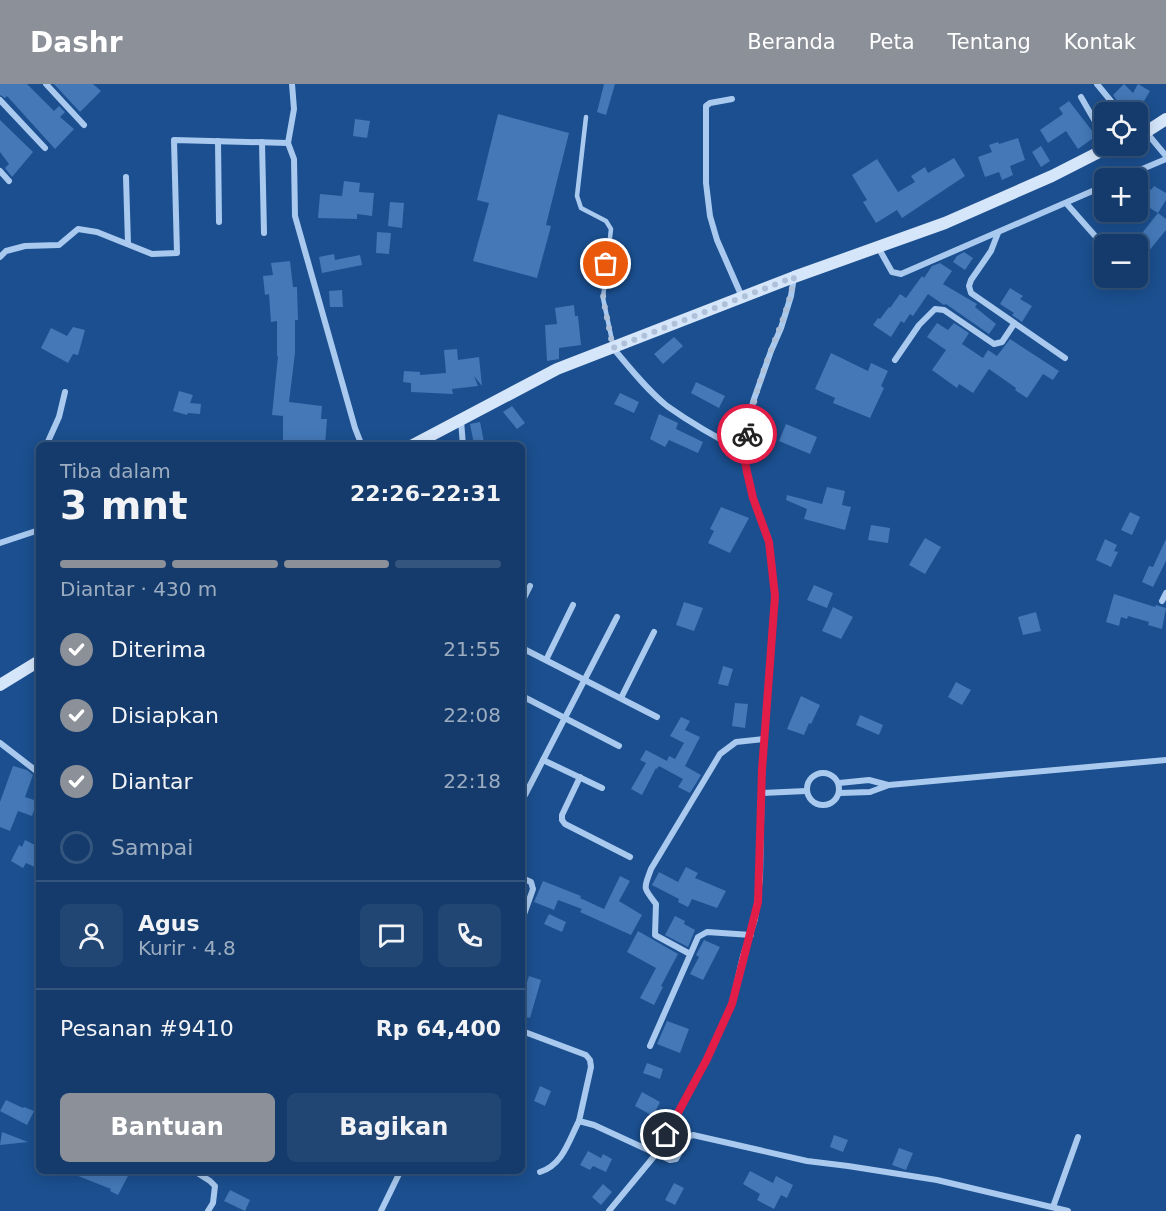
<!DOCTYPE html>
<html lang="id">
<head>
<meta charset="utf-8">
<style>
  :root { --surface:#143b6b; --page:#214673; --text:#f1f3f6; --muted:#9dadc1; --line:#33557e; --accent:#8c9099 }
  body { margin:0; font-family:"DejaVu Sans",sans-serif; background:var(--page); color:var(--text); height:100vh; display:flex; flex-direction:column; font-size:22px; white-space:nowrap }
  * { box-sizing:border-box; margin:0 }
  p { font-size:20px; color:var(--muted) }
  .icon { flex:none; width:33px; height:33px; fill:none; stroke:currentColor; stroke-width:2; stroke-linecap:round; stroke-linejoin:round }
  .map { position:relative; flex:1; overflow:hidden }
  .panel { position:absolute; left:36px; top:358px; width:489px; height:732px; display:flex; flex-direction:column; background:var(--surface); border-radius:9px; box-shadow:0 3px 15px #0003,0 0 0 2px var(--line) }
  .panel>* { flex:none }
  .fabs { position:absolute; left:1094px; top:18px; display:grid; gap:12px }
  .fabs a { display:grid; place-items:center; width:54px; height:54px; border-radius:9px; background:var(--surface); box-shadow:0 3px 15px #0003,0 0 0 2px var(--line); font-size:30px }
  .pin { position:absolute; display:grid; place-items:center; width:51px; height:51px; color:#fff; margin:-26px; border:3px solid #fff; border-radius:50%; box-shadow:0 2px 6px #0007 }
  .courier { position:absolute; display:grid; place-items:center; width:60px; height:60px; margin:-30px; border:4px solid #e11d48; border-radius:50%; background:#fff; color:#222; box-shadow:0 2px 8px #0007 }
  .overview em { font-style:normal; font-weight:700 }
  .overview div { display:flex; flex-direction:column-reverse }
  .overview { display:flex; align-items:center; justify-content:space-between; height:102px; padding:0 24px }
  h1 { font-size:39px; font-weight:700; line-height:45px }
  .bar { display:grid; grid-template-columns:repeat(4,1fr); gap:9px 6px; align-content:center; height:72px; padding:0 24px }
  .bar i { height:8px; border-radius:4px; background:var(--line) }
  .bar .current { background:var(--accent) }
  .bar p { grid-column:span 4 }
  .line { display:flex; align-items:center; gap:15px; padding:0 24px; border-top:2px solid var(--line) }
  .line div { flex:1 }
  .round { display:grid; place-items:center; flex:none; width:63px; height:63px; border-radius:9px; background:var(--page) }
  ol { padding:0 24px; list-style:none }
  li { display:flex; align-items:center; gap:18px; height:66px }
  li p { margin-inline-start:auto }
  li .icon { padding:6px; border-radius:50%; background:var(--accent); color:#fff; stroke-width:4 }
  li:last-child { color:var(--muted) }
  li i { width:33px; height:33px; border:3px solid var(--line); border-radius:50% }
  .primary-button { display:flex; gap:12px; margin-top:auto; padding:12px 24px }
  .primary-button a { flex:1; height:69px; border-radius:9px; background:var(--accent); color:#fff; font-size:24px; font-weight:700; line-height:69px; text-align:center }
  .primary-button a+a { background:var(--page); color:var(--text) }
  header { display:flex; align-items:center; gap:36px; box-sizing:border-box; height:84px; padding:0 30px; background:var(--accent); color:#fff }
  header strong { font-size:28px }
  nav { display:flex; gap:33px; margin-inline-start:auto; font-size:21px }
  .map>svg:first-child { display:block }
</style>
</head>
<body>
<header>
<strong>Dashr</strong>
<nav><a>Beranda</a><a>Peta</a><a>Tentang</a><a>Kontak</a></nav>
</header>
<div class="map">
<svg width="1166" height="1127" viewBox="0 0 1166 1127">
  <rect width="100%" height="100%" fill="#1b4f8f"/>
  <!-- building -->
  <g fill="#4478b7">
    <polygon points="0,0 27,0 54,27 59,22 65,28 60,33 74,45 55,65 7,12 5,14 0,11"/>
    <polygon points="54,0 93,0 101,7 80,28"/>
    <polygon points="604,0 615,0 606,31 597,28"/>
    <polygon points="1124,0 1133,9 1138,0 1150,7 1144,17 1132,28 1125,28 1113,11"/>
    <polygon points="1069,17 1096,52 1078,65 1066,47 1048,59 1040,46 1063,30 1059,24"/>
    <polygon points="498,30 569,49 546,141 551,142 537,194 473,177 489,119 477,116"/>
    <polygon points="355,35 370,37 367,54 353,52"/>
    <polygon points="0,36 33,68 12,93 5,84 9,80 0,68"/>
    <polygon points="1018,54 1025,76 1010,82 1013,91 1002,96 999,88 985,93 978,73 992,68 989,61 998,58 999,60"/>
    <polygon points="1041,62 1050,77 1041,83 1032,68"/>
    <polygon points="954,74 965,92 902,134 897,126 876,139 863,118 867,116 852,91 877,75 898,108 915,98 911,92 925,83 928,89"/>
    <polygon points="1137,96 1151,106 1154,102 1166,109 1166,116 1158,129 1137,116"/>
    <polygon points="344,97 360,99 359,108 374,109 372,132 357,130 357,135 318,134 320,110 342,112"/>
    <polygon points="390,118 404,119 402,144 388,142"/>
    <polygon points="1158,129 1166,135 1166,146 1148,168 1135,158"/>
    <polygon points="377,148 391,149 389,170 376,169"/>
    <polygon points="964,168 973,174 965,186 953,178 957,172"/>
    <polygon points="334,170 335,176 360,171 362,181 322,189 319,173"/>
    <polygon points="290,177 293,203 297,203 298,236 295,236 295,269 289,318 322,322 321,335 327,335 325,362 283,362 283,332 272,331 278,272 277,272 277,237 271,238 269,210 265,211 263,192 273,191 271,179"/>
    <polygon points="940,179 952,187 943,200 977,220 975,223 996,240 989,250 946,220 944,221 928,210 913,232 910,230 904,239 901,237 891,253 873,241 878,234 880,235 889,223 890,224 900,210 906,214 922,192 924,194 932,182"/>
    <polygon points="1010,204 1023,212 1020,215 1032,222 1022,238 1012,231 1014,229 1000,220"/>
    <polygon points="342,206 343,223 330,223 329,207"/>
    <polygon points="574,221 575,232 578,232 581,261 559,264 559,275 547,277 545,241 557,240 555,224"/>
    <polygon points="937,239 948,246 954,239 969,249 962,260 983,274 988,266 997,272 1010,255 1059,287 1053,296 1043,290 1027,314 1015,306 1016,304 989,285 973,309 959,300 957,304 932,286 946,266 927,253"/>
    <polygon points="73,243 85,246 78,271 73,270 68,279 41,264 51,244 67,252"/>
    <polygon points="674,253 683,262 663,280 654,270"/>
    <polygon points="457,265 458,276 479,273 482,302 474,292 478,302 452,305 453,310 411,308 411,299 403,298 404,287 420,288 420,291 446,289 444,266"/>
    <polygon points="831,269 868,287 871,279 888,287 881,302 884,304 870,334 833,319 835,314 815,305"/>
    <polygon points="696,298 725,312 719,324 691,309"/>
    <polygon points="179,307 193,311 190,319 201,320 200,330 188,329 187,331 173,327"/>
    <polygon points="620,309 639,318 634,329 614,320"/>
    <polygon points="512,322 525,339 517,345 503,328"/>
    <polygon points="659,330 678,339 676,345 703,358 698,369 669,356 665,363 650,355"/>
    <polygon points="480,338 484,358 474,360 470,340"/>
    <polygon points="786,340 817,353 810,370 779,357"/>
    <polygon points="827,403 845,407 842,421 851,423 845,446 804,435 807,425 786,416 787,411 822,420"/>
    <polygon points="721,423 749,434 730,469 708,459 714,447 710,445"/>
    <polygon points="1130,428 1140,433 1132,451 1121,446"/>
    <polygon points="871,441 890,444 888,459 868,456"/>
    <polygon points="925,454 941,463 925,490 909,481"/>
    <polygon points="1105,455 1117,461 1114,467 1118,468 1111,483 1096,476"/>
    <polygon points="1166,455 1166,477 1153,503 1142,498 1149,482 1153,483"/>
    <polygon points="814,501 833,509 827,524 807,516"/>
    <polygon points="1114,510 1155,523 1156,521 1166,524 1162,545 1148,541 1149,538 1128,532 1127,535 1121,533 1119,542 1106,538"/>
    <polygon points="684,518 703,524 694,547 676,541"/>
    <polygon points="833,523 853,533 841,555 822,547"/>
    <polygon points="1036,528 1041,547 1023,551 1018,533"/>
    <polygon points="723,582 733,585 728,602 718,600"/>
    <polygon points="956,598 971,606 962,621 948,613"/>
    <polygon points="801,612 820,621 811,640 809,639 804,651 787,645"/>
    <polygon points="735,619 748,620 745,644 732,642"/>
    <polygon points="860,631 883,641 879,651 856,641"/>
    <polygon points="681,633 690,637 685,646 700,653 685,682 701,691 690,709 678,703 683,695 659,682 657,685 656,684 642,711 631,705 646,679 640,676 646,666 667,677 669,672 675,675 684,659 670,652"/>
    <polygon points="13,682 27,686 33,691 25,713 37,717 32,732 18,727 10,747 0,743 0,718"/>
    <polygon points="25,756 39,763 39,785 26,779 23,784 11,777 19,761 22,763"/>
    <polygon points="686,783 698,789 695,794 726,807 717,824 692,815 688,823 678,818 679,815 652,801 659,788 678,798"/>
    <polygon points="620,792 630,797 619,817 642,831 631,851 580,828 582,825 558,816 554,826 534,818 543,797 581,812 580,814 604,825"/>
    <polygon points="549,830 566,838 562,848 544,840"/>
    <polygon points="675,832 685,837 684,840 695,846 688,863 665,851"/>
    <polygon points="638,847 678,870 661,902 663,903 654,921 640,914 656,884 627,868"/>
    <polygon points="704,856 720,863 703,896 690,890 699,873 696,871"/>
    <polygon points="529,892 541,896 530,934 522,932 522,914"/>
    <polygon points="667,937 689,945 680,969 657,960"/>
    <polygon points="647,979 663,985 660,995 643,989"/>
    <polygon points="540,1002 551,1007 545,1022 534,1017"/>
    <polygon points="642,1008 660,1018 653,1032 635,1022"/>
    <polygon points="6,1016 23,1024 24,1023 34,1027 27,1041 0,1027"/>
    <polygon points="2,1048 28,1058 0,1061"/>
    <polygon points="834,1051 848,1056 843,1068 830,1063"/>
    <polygon points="899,1064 913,1069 906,1086 892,1081"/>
    <polygon points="588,1067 601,1074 603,1070 612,1075 606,1088 593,1082 590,1086 580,1081"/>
    <polygon points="750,1087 773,1099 776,1092 793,1101 787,1114 781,1111 774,1125 757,1116 760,1110 743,1100"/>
    <polygon points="68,1088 119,1088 128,1092 118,1111 110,1107 111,1105"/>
    <polygon points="674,1099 684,1104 675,1121 665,1116"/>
    <polygon points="603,1100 612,1108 601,1121 592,1113"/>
    <polygon points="230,1106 250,1116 245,1127 224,1117"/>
  </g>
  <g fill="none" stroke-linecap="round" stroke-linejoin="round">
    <!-- lane -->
    <polyline stroke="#a9c9ee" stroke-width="4.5" points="586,33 577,112 581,124 606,137 611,145 603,214 613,261"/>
    <!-- street -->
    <g stroke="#a9c9ee" stroke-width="6">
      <polyline points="46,0 84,41"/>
      <polyline points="292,0 294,25 288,59 294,75 295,132 355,344 362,362"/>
      <polyline points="1097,0 1120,28"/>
      <polyline points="1081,13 1104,53"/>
      <polyline points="732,15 710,19 706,22 706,99 710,132 717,156 742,213"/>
      <polyline points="0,16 45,64"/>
      <polyline points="1146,48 1166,72"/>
      <polyline points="218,57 219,138"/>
      <polyline points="262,58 264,149"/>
      <polyline points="0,87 9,97"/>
      <polyline points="126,93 128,160"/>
      <polyline points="1121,94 1166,75"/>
      <polyline points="1066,119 1104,162"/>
      <polyline points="998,149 991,167 971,196 969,202 971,209 1065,274"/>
      <polyline points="878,163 892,188 901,190 1104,102"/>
      <polyline points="0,173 6,167 25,162 59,161 78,145 97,148 152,170 177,169 174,56 288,59"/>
      <path d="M613 264C630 284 647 306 667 322 691 339 717 354 743 367"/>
      <polyline points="895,276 919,241 935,225 944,226 994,260 1002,258 1014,240"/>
      <polyline points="461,336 463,362"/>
      <polyline points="46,362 59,333 65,308"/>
      <polyline points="0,459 39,446"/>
      <polyline points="1162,517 1166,509"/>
      <polyline points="522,518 530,502"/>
      <polyline points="522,564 657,633"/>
      <polyline points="546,576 573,521"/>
      <polyline points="522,612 619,662"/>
      <polyline points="621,614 654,548"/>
      <polyline points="0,659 39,689"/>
      <polyline points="543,676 602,704"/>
      <circle cx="823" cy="705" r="16"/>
      <polyline points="580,693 562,731 562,736 565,740 630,773"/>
      <polyline points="839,699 869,696 888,701"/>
      <polyline points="762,709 806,707"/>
      <polyline points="840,709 870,708 889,701 1166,676"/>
      <polyline points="525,711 617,533"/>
      <polyline points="522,794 531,798 533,805 522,836"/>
      <path d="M690 870 655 851 656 820C642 802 644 805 651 785L720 670 736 658 765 655"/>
      <polyline points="522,947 586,971 590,976 591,983 579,1037 594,1041 670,1076 676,1075 688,1053 693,1051 807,1077 848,1082 937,1096 1068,1127"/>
      <polyline points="650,962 698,853 707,848 751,851"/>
      <polyline points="196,1088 210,1097 215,1102 213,1119 208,1127"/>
      <path d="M540 1088C563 1081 569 1056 579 1037"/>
      <polyline points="1053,1123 1078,1053"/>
      <polyline points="381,1127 400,1088"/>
      <polyline points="609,1127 656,1070 707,975 732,920 743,872 755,835 760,794 762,686 775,512 769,458 753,414 743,367 753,318 771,267 781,244 791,212 794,193"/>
    </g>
    <!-- secondary -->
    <g stroke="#d6e6fa" stroke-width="12">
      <polyline points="1137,49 1146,48 1166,35"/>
      <polyline points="411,362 557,285 794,193 945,139 1052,92 1111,62"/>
      <polyline points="0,601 39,577"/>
    </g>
  </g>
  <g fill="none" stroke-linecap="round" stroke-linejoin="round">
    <!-- done -->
    <path stroke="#afc1d8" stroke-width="6" stroke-dasharray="0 10.8" d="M606 180 603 214 613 264 794 193C790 220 780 243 770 269 760 295 752 322 747 350"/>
    <!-- route -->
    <polyline stroke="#e11d48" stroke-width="8" points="666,1051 707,975 732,920 758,818 762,686 775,512 769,458 753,414 747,388 743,367 747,350"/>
  </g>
</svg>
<div class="fabs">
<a><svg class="icon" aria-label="locate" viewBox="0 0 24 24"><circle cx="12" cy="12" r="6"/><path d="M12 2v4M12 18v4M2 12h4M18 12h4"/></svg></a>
<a>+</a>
<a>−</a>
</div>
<div class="pin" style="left:606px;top:180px;background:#ea580c"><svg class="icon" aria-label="bag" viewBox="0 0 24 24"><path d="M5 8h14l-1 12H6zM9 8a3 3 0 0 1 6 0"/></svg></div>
<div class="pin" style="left:666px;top:1051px;background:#1f2937"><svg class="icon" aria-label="home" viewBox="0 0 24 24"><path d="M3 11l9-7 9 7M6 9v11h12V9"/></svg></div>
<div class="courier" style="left:747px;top:350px"><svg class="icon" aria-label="bike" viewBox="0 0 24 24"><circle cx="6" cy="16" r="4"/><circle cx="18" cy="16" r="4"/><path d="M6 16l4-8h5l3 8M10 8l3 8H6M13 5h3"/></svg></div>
<section class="panel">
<div class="overview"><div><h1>3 mnt</h1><p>Tiba dalam</p></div><em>22:26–22:31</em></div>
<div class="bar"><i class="current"></i><i class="current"></i><i class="current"></i><i></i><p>Diantar · 430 m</p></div>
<ol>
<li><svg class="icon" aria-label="check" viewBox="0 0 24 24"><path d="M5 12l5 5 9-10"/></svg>Diterima<p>21:55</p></li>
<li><svg class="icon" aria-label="check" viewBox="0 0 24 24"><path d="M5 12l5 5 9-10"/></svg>Disiapkan<p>22:08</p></li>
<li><svg class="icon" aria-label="check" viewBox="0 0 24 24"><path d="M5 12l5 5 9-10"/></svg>Diantar<p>22:18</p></li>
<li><i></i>Sampai</li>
</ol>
<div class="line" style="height:108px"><a class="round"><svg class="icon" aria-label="person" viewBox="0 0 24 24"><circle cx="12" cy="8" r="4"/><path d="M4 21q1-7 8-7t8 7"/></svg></a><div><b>Agus</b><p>Kurir · 4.8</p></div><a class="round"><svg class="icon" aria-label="chat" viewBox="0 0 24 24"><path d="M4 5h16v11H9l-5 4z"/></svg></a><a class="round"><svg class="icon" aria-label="phone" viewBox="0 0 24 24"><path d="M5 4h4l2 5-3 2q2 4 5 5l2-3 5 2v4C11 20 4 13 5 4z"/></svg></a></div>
<div class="line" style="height:78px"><div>Pesanan #9410</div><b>Rp 64,400</b></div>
<div class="primary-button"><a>Bantuan</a><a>Bagikan</a></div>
</section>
</div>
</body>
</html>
